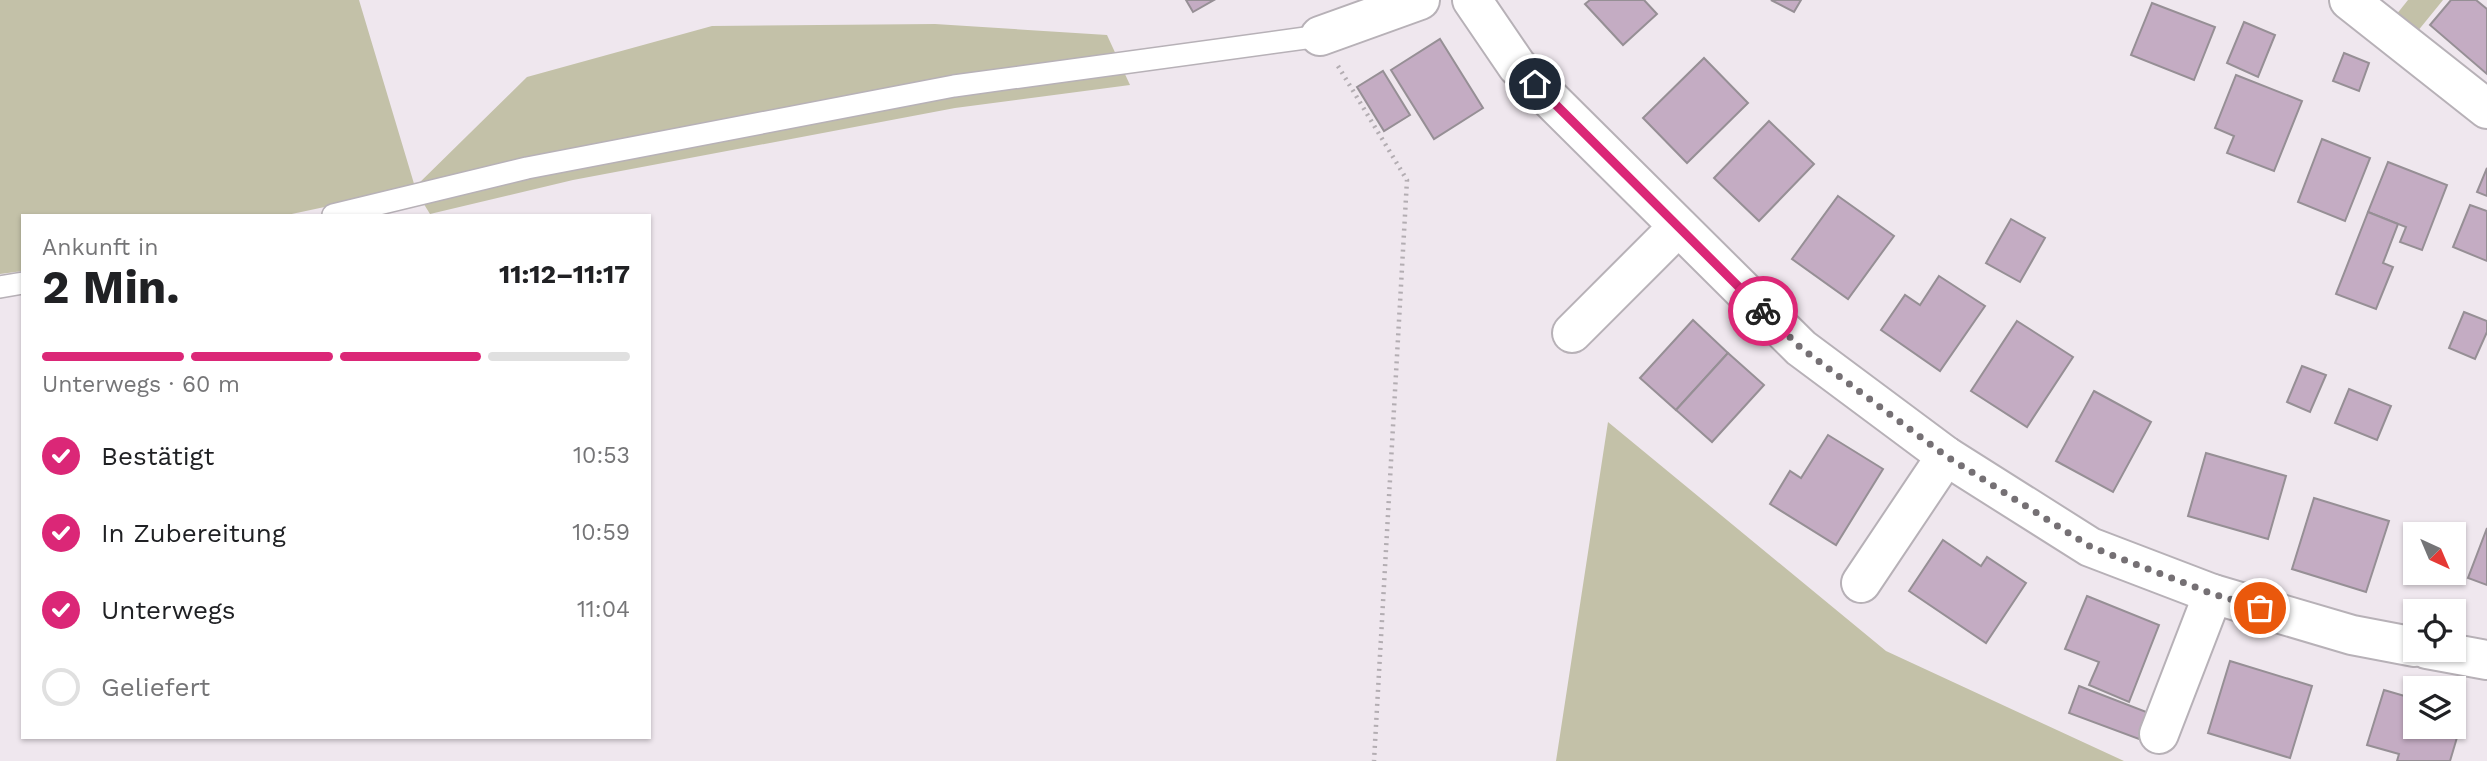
<!DOCTYPE html>
<html lang="de">
<head>
<meta charset="utf-8">
<style>
  :root { --surface:#fff; --page:#f2f2f2; --text:#202124; --muted:#757577; --line:#e0e0e0; --accent:#db2777 }
  body { margin:0; font-family:"Work Sans",sans-serif; background:var(--page); color:var(--text); height:100vh; display:flex; flex-direction:column; font-size:26px; white-space:nowrap }
  * { box-sizing:border-box; margin:0 }
  p { font-size:23px; color:var(--muted) }
  .icon { flex:none; width:38px; height:38px; fill:none; stroke:currentColor; stroke-width:2; stroke-linecap:round; stroke-linejoin:round }
  .map { position:relative; flex:1; overflow:hidden }
  .sheet { position:absolute; left:21px; top:214px; width:630px; height:525px; display:flex; flex-direction:column; background:var(--surface); border-radius:0px; box-shadow:0 2px 5px #0004 }
  .sheet>* { flex:none }
  .needle { width:46px; rotate:136deg }
  .fabs { position:absolute; left:2403px; top:522px; display:grid; gap:14px }
  .fabs a { display:grid; place-items:center; width:63px; height:63px; border-radius:0px; background:var(--surface); box-shadow:0 2px 5px #0004; font-size:35px }
  .pin { position:absolute; display:grid; place-items:center; width:60px; height:60px; color:#fff; margin:-30px; border:4px solid #fff; border-radius:50%; box-shadow:0 2px 7px #0007 }
  .courier { position:absolute; display:grid; place-items:center; width:70px; height:70px; margin:-35px; border:5px solid #db2777; border-radius:50%; background:#fff; color:#222; box-shadow:0 2px 9px #0007 }
  .overview em { font-style:normal; font-weight:700 }
  .overview div { display:flex; flex-direction:column-reverse }
  .overview { display:flex; align-items:center; justify-content:space-between; height:119px; padding:0 21px }
  h1 { font-size:46px; font-weight:700; line-height:52px }
  .bar { display:grid; grid-template-columns:repeat(4,1fr); gap:10px 7px; align-content:center; height:84px; padding:0 21px }
  .bar i { height:9px; border-radius:5px; background:var(--line) }
  .bar .on { background:var(--accent) }
  .bar p { grid-column:span 4 }
  ol { padding:0 21px; list-style:none }
  li { display:flex; align-items:center; gap:21px; height:77px }
  li p { margin-inline-start:auto }
  li .icon { padding:7px; border-radius:50%; background:var(--accent); color:#fff; stroke-width:4 }
  li:last-child { color:var(--muted) }
  li i { width:38px; height:38px; border:4px solid var(--line); border-radius:50% }
  .map>svg:first-child { display:block }
</style>
</head>
<body>
<div class="map">
<svg width="2487" height="761" viewBox="0 0 2487 761">
  <rect width="100%" height="100%" fill="#efe7ee"/>
  <!-- green -->
  <g fill="#c3c1a8">
    <polygon points="0,0 359,0 415,187 527,77 712,26 935,24 1107,35 1130,85 955,108 573,180 430,214 414,188 287,215 23,215 23,271 0,274"/>
    <polygon points="2408,0 2443,0 2417,32 2396,15"/>
    <polygon points="1608,422 1886,651 2124,761 1556,761"/>
  </g>
  <!-- building -->
  <g fill="#c4acc3" stroke="#968f95" stroke-width="2">
    <polygon points="1186,0 1214,0 1193,12"/>
    <polygon points="1590,0 1644,0 1657,14 1623,45 1585,4"/>
    <polygon points="1771,0 1801,0 1794,12"/>
    <polygon points="2451,0 2476,0 2487,9 2487,74 2430,25"/>
    <polygon points="2152,3 2215,27 2194,80 2131,55"/>
    <polygon points="2244,22 2275,35 2258,77 2227,63"/>
    <polygon points="1440,39 1483,108 1434,139 1391,70"/>
    <polygon points="2344,53 2369,63 2359,91 2333,81"/>
    <polygon points="1704,58 1748,103 1687,163 1643,118"/>
    <polygon points="1383,71 1410,115 1384,131 1357,87"/>
    <polygon points="2236,75 2302,101 2274,171 2227,153 2234,136 2215,128"/>
    <polygon points="1769,121 1814,164 1759,221 1714,178"/>
    <polygon points="2322,139 2370,158 2345,221 2298,202"/>
    <polygon points="2388,162 2447,185 2422,250 2400,242 2406,227 2368,212"/>
    <polygon points="2487,168 2487,196 2477,192"/>
    <polygon points="1838,196 1894,236 1848,299 1792,259"/>
    <polygon points="2470,205 2487,211 2487,261 2453,247"/>
    <polygon points="2368,212 2398,224 2383,263 2393,267 2376,309 2336,294"/>
    <polygon points="2011,219 2045,238 2020,282 1986,263"/>
    <polygon points="1939,276 1985,306 1940,371 1881,330 1905,295 1920,305"/>
    <polygon points="2464,312 2487,321 2487,332 2475,359 2449,348"/>
    <polygon points="1693,320 1728,353 1676,410 1640,378"/>
    <polygon points="2017,321 2073,357 2027,427 1971,391"/>
    <polygon points="1728,353 1764,385 1712,442 1676,410"/>
    <polygon points="2302,366 2326,375 2310,412 2287,402"/>
    <polygon points="2349,389 2391,406 2377,440 2335,423"/>
    <polygon points="2094,391 2151,422 2113,492 2056,461"/>
    <polygon points="1828,435 1883,469 1836,545 1770,504 1790,471 1801,478"/>
    <polygon points="2206,453 2286,476 2268,539 2188,516"/>
    <polygon points="2314,498 2389,521 2366,592 2292,569"/>
    <polygon points="2487,528 2487,585 2468,578"/>
    <polygon points="1943,540 1981,566 1987,557 2026,583 1986,643 1909,591"/>
    <polygon points="2087,596 2159,625 2129,702 2089,685 2099,662 2065,649"/>
    <polygon points="2230,661 2312,686 2290,758 2208,733"/>
    <polygon points="2079,686 2149,713 2139,739 2069,713"/>
    <polygon points="2384,690 2415,699 2415,726 2454,726 2454,711 2464,714 2450,761 2397,761 2399,754 2367,745"/>
  </g>
  <g fill="none" stroke-linecap="round" stroke-linejoin="round">
    <defs>
      <g id="lane">
        <polyline points="333,215 527,168 954,86 1320,36"/>
        <polyline points="0,287 23,283"/>
      </g>
      <g id="street">
        <polyline points="1472,0 1517,66 1801,348 1946,456 2090,547 2213,594 2352,635 2415,647"/>
        <polyline points="2349,0 2487,109"/>
        <polyline points="1320,36 1420,0"/>
        <polyline points="1572,333 1678,227"/>
        <polyline points="1861,583 1946,456"/>
        <polyline points="2427,649 2487,660"/>
        <polyline points="2159,734 2213,594"/>
      </g>
    </defs>
    <!-- lane casing -->
    <use href="#lane" stroke="#b7b1b7" stroke-width="24"/>
    <!-- street casing -->
    <use href="#street" stroke="#b7b1b7" stroke-width="42"/>
    <!-- path -->
    <polyline stroke="#b3adb2" stroke-width="4.5" stroke-dasharray="2 5" stroke-linecap="butt" points="1338,66 1407,180 1374,761"/>
    <!-- lane -->
    <use href="#lane" stroke="#fff" stroke-width="21"/>
    <!-- street -->
    <use href="#street" stroke="#fff" stroke-width="38"/>
  </g>
  <g fill="none" stroke-linecap="round" stroke-linejoin="round">
    <!-- done -->
    <polyline stroke="#757074" stroke-width="7" stroke-dasharray="0 12.6" points="1763,311 1801,348 1946,456 2091,547 2213,594 2260,608"/>
    <!-- route -->
    <polyline stroke="#db2777" stroke-width="9" points="1535,84 1763,311"/>
  </g>
</svg>
<div class="fabs">
<a><svg class="needle" viewBox="-14 -14 28 28"><path d="M0-13l5 13h-10z" fill="#e53935"/><path d="M0 13l5-13h-10z" fill="#757577"/></svg></a>
<a><svg class="icon" aria-label="locate" viewBox="0 0 24 24"><circle cx="12" cy="12" r="6"/><path d="M12 2v4M12 18v4M2 12h4M18 12h4"/></svg></a>
<a><svg class="icon" aria-label="layers" viewBox="0 0 24 24"><path d="M12 4l9 5-9 5-9-5zM3 14l9 5 9-5"/></svg></a>
</div>
<div class="pin" style="left:2260px;top:608px;background:#ea580c"><svg class="icon" aria-label="bag" viewBox="0 0 24 24"><path d="M5 8h14l-1 12H6zM9 8a3 3 0 0 1 6 0"/></svg></div>
<div class="pin" style="left:1535px;top:84px;background:#1f2937"><svg class="icon" aria-label="home" viewBox="0 0 24 24"><path d="M3 11l9-7 9 7M6 9v11h12V9"/></svg></div>
<div class="courier" style="left:1763px;top:311px"><svg class="icon" aria-label="bike" viewBox="0 0 24 24"><circle cx="6" cy="16" r="4"/><circle cx="18" cy="16" r="4"/><path d="M6 16l4-8h5l3 8M10 8l3 8H6M13 5h3"/></svg></div>
<section class="sheet">
<div class="overview"><div><h1>2 Min.</h1><p>Ankunft in</p></div><em>11:12–11:17</em></div>
<div class="bar"><i class="on"></i><i class="on"></i><i class="on"></i><i></i><p>Unterwegs · 60 m</p></div>
<ol>
<li><svg class="icon" aria-label="check" viewBox="0 0 24 24"><path d="M5 12l5 5 9-10"/></svg>Bestätigt<p>10:53</p></li>
<li><svg class="icon" aria-label="check" viewBox="0 0 24 24"><path d="M5 12l5 5 9-10"/></svg>In Zubereitung<p>10:59</p></li>
<li><svg class="icon" aria-label="check" viewBox="0 0 24 24"><path d="M5 12l5 5 9-10"/></svg>Unterwegs<p>11:04</p></li>
<li><i></i>Geliefert</li>
</ol>
</section>
</div>
</body>
</html>
